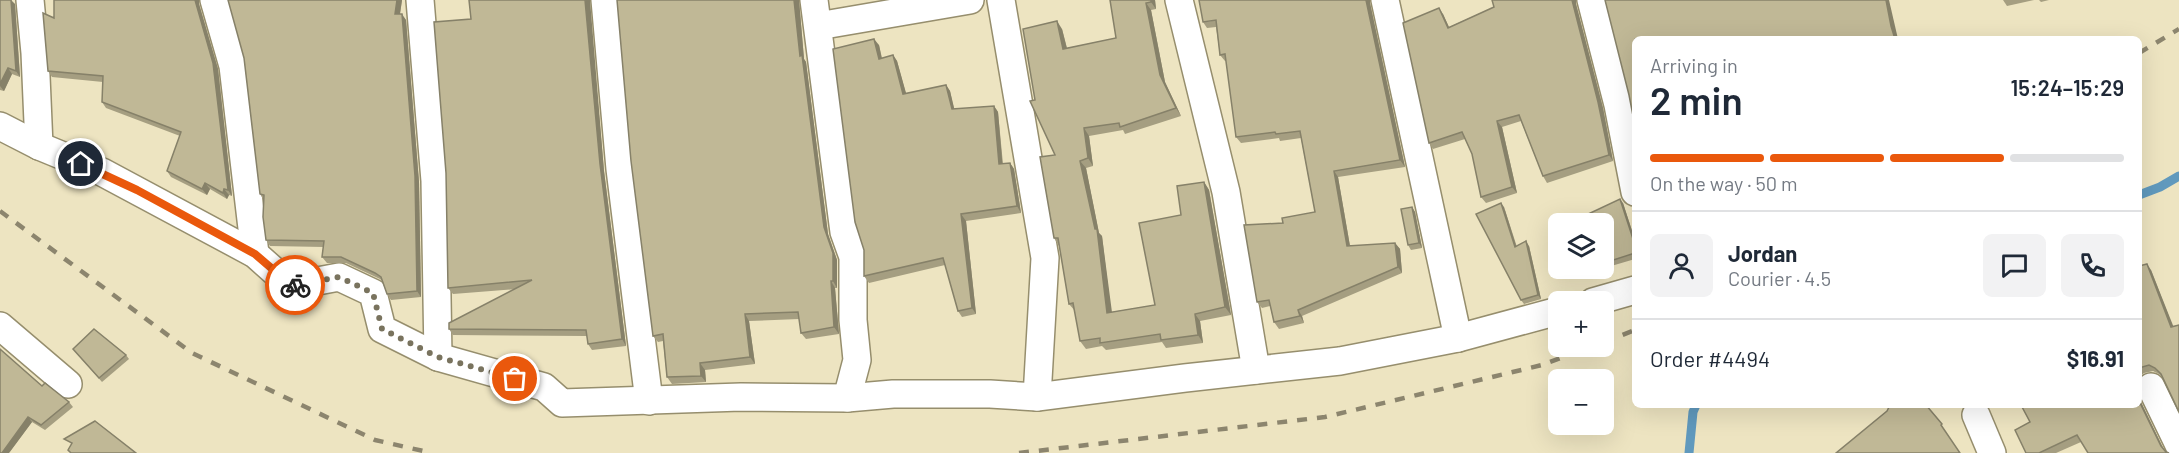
<!DOCTYPE html>
<html lang="en">
<head>
<meta charset="utf-8">
<style>
  :root { --surface:#fff; --page:#f2f2f3; --text:#1f2937; --muted:#747a83; --line:#e0e1e3; --accent:#ea580c }
  body { margin:0; font-family:Barlow,sans-serif; background:var(--page); color:var(--text); height:100vh; display:flex; flex-direction:column; font-size:22px; white-space:nowrap }
  * { box-sizing:border-box; margin:0 }
  p { font-size:20px; color:var(--muted) }
  .icon { flex:none; width:33px; height:33px; fill:none; stroke:currentColor; stroke-width:2; stroke-linecap:round; stroke-linejoin:round }
  .map { position:relative; flex:1; overflow:hidden }
  .panel { position:absolute; left:1632px; top:36px; width:510px; height:372px; display:flex; flex-direction:column; background:var(--surface); border-radius:9px; box-shadow:0 6px 24px #0002 }
  .panel>* { flex:none }
  .buttons { position:absolute; left:1548px; top:213px; display:grid; gap:12px }
  .buttons a { display:grid; place-items:center; width:66px; height:66px; border-radius:9px; background:var(--surface); box-shadow:0 6px 24px #0002; font-size:30px }
  .pin { position:absolute; display:grid; place-items:center; width:51px; height:51px; color:#fff; margin:-26px; border:3px solid #fff; border-radius:50%; box-shadow:0 2px 6px #0007 }
  .courier { position:absolute; display:grid; place-items:center; width:60px; height:60px; margin:-30px; border:4px solid #ea580c; border-radius:50%; background:#fff; color:#222; box-shadow:0 2px 8px #0007 }
  .head em { font-style:normal; font-weight:600 }
  .head div { display:flex; flex-direction:column-reverse }
  .head { display:flex; align-items:center; justify-content:space-between; height:102px; padding:0 18px }
  h1 { font-size:39px; font-weight:600; line-height:45px }
  .bar { display:grid; grid-template-columns:repeat(4,1fr); gap:9px 6px; align-content:center; height:72px; padding:0 18px }
  .bar i { height:8px; border-radius:4px; background:var(--line) }
  .bar .current { background:var(--accent) }
  .bar p { grid-column:span 4 }
  .line { display:flex; align-items:center; gap:15px; padding:0 18px; border-top:2px solid var(--line) }
  .line div { flex:1 }
  .round { display:grid; place-items:center; flex:none; width:63px; height:63px; border-radius:9px; background:var(--page) }
  .map>svg:first-child { display:block }
</style>
</head>
<body>
<div class="map">
<svg width="2179" height="453" viewBox="0 0 2179 453">
  <rect width="100%" height="100%" fill="#ede4c1"/>
  <g fill="none" stroke-linecap="round" stroke-linejoin="round">
    <!-- stream -->
    <g stroke="#6099bd" stroke-width="9">
      <polyline points="2139,195 2160,187 2179,176"/>
      <polyline points="1689,453 1693,412 1696,405"/>
    </g>
    <defs>
      <g id="street">
        <polyline points="30,0 35,53 39,146"/>
        <polyline points="214,0 233,66 255,254"/>
        <polyline points="420,0 435,181 438,357"/>
        <polyline points="605,0 620,169 649,401"/>
        <polyline points="814,0 844,232 853,257 853,320 857,360 847,398"/>
        <polyline points="1001,0 1045,258 1037,397"/>
        <polyline points="1179,0 1226,192 1256,370"/>
        <polyline points="1385,0 1458,338"/>
        <polyline points="1591,0 1618,105 1635,192"/>
        <polyline points="818,26 970,0"/>
        <polyline points="0,126 39,146 102,172 255,254 291,286 339,277 373,293 382,329 438,357 544,387 562,403 741,397 847,398 893,394 990,394 1037,397 1185,378 1340,361 1458,338 1558,311"/>
        <polyline points="1593,302 1635,290"/>
        <polyline points="0,326 68,384"/>
        <polyline points="2151,387 2179,445"/>
        <polyline points="1976,415 1992,453"/>
      </g>
    </defs>
    <!-- street casing -->
    <use href="#street" stroke="#968e6d" stroke-width="30"/>
    <!-- street -->
    <use href="#street" stroke="#fff" stroke-width="27"/>
    <!-- rail -->
    <g stroke="#8c856e" stroke-width="4.5" stroke-dasharray="10 10" stroke-linecap="butt">
      <polyline points="2139,53 2179,29"/>
      <polyline points="0,211 192,353 375,440 432,453"/>
      <polyline points="1604,342 1635,330"/>
      <polyline points="1019,453 1325,417 1542,365 1592,346"/>
    </g>
  </g>
  <!-- wall -->
  <g fill="#a59e81">
    <polygon points="0,0 15,4 20,77 12,74 4,91 0,90"/>
    <polygon points="54,0 199,0 199,4 218,69 232,196 229,195 227,199 210,189 207,195 171,177 167,171 180,136 106,108 102,102 103,82 52,77 48,71 54,18"/>
    <polygon points="402,0 400,14 406,20 419,182 421,297 391,300 387,294 382,281 380,279 346,263 327,263 322,257 324,247 270,246 266,240 263,199 260,194 244,58"/>
    <polygon points="617,0 799,0 804,59 806,62 828,234 837,260 837,288 835,288 839,334 806,339 801,333 799,319 749,321 755,364 705,370 706,382 672,384 667,377 663,341 658,342 653,336"/>
    <polygon points="1110,0 1155,0 1156,9 1151,10 1165,82 1181,116 1125,134 1123,130 1089,136 1093,166 1086,168 1099,233 1102,236 1111,312 1155,305 1181,215 1204,182 1209,190 1231,315 1200,321 1203,343 1166,348 1162,342 1106,350 1102,346 1086,349 1080,341 1075,311 1069,304 1059,246 1054,238 1055,155 1035,100 1062,29 1067,48 1116,38"/>
    <polygon points="1576,0 1576,4 1603,108 1613,161 1547,183 1543,176 1521,121 1502,127 1517,193 1486,203 1481,197 1472,154 1465,139 1433,149 1429,143 1443,14 1449,27 1494,7"/>
    <polygon points="2003,0 2034,0 2007,6"/>
    <polygon points="2039,0 2049,0 2041,2"/>
    <polygon points="589,1 604,171 626,346 592,350 588,344 587,336 453,335 449,329 516,289 453,294 448,288 471,19"/>
    <polygon points="1370,3 1405,167 1338,177 1350,246 1395,243 1400,249 1402,273 1302,316 1304,323 1279,329 1274,322 1270,306 1262,308 1257,302 1283,223 1315,212 1301,138 1280,141 1279,138 1241,143 1236,137 1226,61 1225,61 1220,55 1216,27 1207,28 1203,22"/>
    <polygon points="879,45 882,58 893,55 897,61 906,94 946,85 950,91 954,109 994,106 998,112 1003,164 1010,163 1014,169 1021,213 966,221 976,314 962,317 958,311 945,265 869,283 864,276"/>
    <polygon points="1623,203 1635,240 1635,259 1601,269 1601,268 1604,268 1604,224"/>
    <polygon points="1412,207 1415,212 1422,248 1411,250 1408,245"/>
    <polygon points="1504,207 1517,247 1529,246 1541,299 1524,304 1521,300"/>
    <polygon points="2139,266 2151,270 2173,327 2162,377 2159,374 2153,371 2144,373 2139,377"/>
    <polygon points="73,349 126,355 129,359 102,382"/>
    <polygon points="42,386 69,402 73,407 45,430 32,422 9,453"/>
    <polygon points="2139,398 2164,450 2081,442 2056,453 2026,453 2030,422 2139,405"/>
  </g>
  <!-- shaded-wall -->
  <g fill="#868169">
    <polygon points="11,0 15,4 20,77 16,71"/>
    <polygon points="195,0 199,0 199,4 218,69 232,196 228,190"/>
    <polygon points="397,0 402,0 399,20 395,14"/>
    <polygon points="585,0 590,0 604,171 626,346 622,339 600,164"/>
    <polygon points="794,0 799,0 804,59 806,62 828,234 837,260 837,288 833,281 824,227 800,56"/>
    <polygon points="1151,0 1155,0 1156,9 1151,2"/>
    <polygon points="1366,0 1370,0 1370,3 1405,167 1400,160"/>
    <polygon points="1572,0 1576,0 1576,4 1603,108 1613,161 1609,155"/>
    <polygon points="1886,0 1889,0 1898,39 1895,39 1891,26"/>
    <polygon points="1146,3 1151,10 1165,82 1181,116 1176,108 1160,75"/>
    <polygon points="1439,8 1443,14 1452,34 1448,28"/>
    <polygon points="402,14 406,20 419,182 421,297 417,291"/>
    <polygon points="1057,21 1062,29 1069,57 1063,49"/>
    <polygon points="874,39 879,45 883,65 879,59"/>
    <polygon points="893,55 897,61 908,100 903,94"/>
    <polygon points="8,68 12,74 4,91 0,86 0,84"/>
    <polygon points="946,85 950,91 956,116 952,109"/>
    <polygon points="994,106 998,112 1003,171 999,164"/>
    <polygon points="1497,121 1502,127 1517,193 1512,187"/>
    <polygon points="1084,128 1089,136 1093,166 1088,158"/>
    <polygon points="1080,161 1086,168 1099,233 1102,236 1113,320 1107,313 1095,229"/>
    <polygon points="1010,163 1014,169 1021,213 1017,206"/>
    <polygon points="1334,171 1338,177 1351,252 1347,246"/>
    <polygon points="1204,182 1209,190 1231,315 1225,307"/>
    <polygon points="205,183 210,189 207,195 202,189"/>
    <polygon points="224,189 229,195 227,199 223,193"/>
    <polygon points="1620,199 1623,203 1635,240 1635,245"/>
    <polygon points="1501,203 1504,207 1518,252 1515,247"/>
    <polygon points="1412,207 1415,212 1422,248 1419,243"/>
    <polygon points="961,214 966,221 976,314 972,308"/>
    <polygon points="1526,241 1529,246 1541,299 1538,295"/>
    <polygon points="1395,243 1400,249 1402,273 1398,267"/>
    <polygon points="2147,264 2151,270 2176,333 2171,327"/>
    <polygon points="831,281 835,288 839,334 834,327"/>
    <polygon points="1298,310 1302,316 1304,323 1300,316"/>
    <polygon points="745,314 749,321 755,364 750,357"/>
    <polygon points="1195,314 1200,321 1203,343 1198,335"/>
    <polygon points="700,363 705,370 706,382 701,376"/>
    <polygon points="2139,398 2165,452 2161,446 2139,401"/>
    <polygon points="28,417 32,422 9,453 2,453"/>
  </g>
  <!-- building -->
  <g fill="#c0b896" stroke="#868169" stroke-width="1.5">
    <polygon points="0,0 11,0 16,71 8,68 0,84"/>
    <polygon points="54,0 195,0 213,63 228,190 224,189 223,193 205,183 202,189 167,171 181,132 102,102 103,76 48,71 43,13 54,18"/>
    <polygon points="228,0 397,0 395,14 402,14 415,176 417,291 387,294 381,277 375,273 341,257 322,257 324,241 266,240 263,217 264,195 260,194 244,58"/>
    <polygon points="469,0 585,0 600,164 622,339 588,344 586,330 449,329 449,323 532,280 448,288 446,173 434,22 471,19"/>
    <polygon points="617,0 794,0 800,56 802,55 824,227 833,253 833,281 831,281 834,327 801,333 798,312 745,314 750,357 700,363 701,376 667,377 663,334 653,336 631,161"/>
    <polygon points="1110,0 1151,0 1151,2 1146,3 1160,75 1176,108 1120,127 1119,123 1084,128 1088,158 1080,161 1095,229 1097,229 1107,313 1155,305 1139,223 1181,215 1177,186 1204,182 1225,307 1195,314 1198,335 1161,340 1160,334 1100,343 1100,338 1080,341 1073,303 1069,304 1058,238 1054,238 1040,157 1055,155 1030,101 1035,100 1023,29 1057,21 1063,49 1116,38"/>
    <polygon points="1199,0 1366,0 1400,160 1334,171 1347,246 1395,243 1398,267 1298,310 1300,316 1274,322 1269,300 1257,302 1244,225 1283,223 1282,218 1315,212 1300,131 1276,134 1275,132 1236,137 1225,54 1220,55 1216,20 1203,22"/>
    <polygon points="1492,0 1572,0 1598,102 1609,155 1543,176 1519,115 1497,121 1512,187 1481,197 1472,154 1462,132 1429,143 1403,23 1439,8 1448,28 1494,7"/>
    <polygon points="1605,0 1886,0 1891,26 1895,39 1635,39 1635,126 1629,95"/>
    <polygon points="874,39 879,59 893,55 903,94 946,85 952,109 994,106 999,164 1010,163 1017,206 961,214 972,308 958,311 943,258 864,276 864,250 855,222 833,49"/>
    <polygon points="1620,199 1635,245 1635,253 1604,263 1604,224 1567,224"/>
    <polygon points="1501,203 1515,247 1526,241 1538,295 1521,300 1476,214"/>
    <polygon points="1412,207 1419,243 1408,245 1401,209"/>
    <polygon points="2147,264 2171,327 2179,325 2179,412 2161,374 2155,368 2149,365 2139,368 2139,266"/>
    <polygon points="94,329 126,355 99,378 73,349"/>
    <polygon points="0,349 42,386 45,383 69,402 41,425 28,417 2,453 0,453"/>
    <polygon points="2139,401 2161,446 2166,452 2169,453 2088,453 2077,435 2039,453 2026,453 2015,430 2030,422 2021,405 2139,405"/>
    <polygon points="1890,405 1926,405 1942,424 1941,425 1960,453 1836,453 1887,411"/>
    <polygon points="95,421 136,453 71,453 68,450 72,443 64,439"/>
  </g>
  <g fill="none" stroke-linecap="round" stroke-linejoin="round">
    <!-- done -->
    <polyline stroke="#79735e" stroke-width="6" stroke-dasharray="0 10.8" points="295,285 339,277 373,293 382,329 438,357 515,379"/>
    <!-- route -->
    <polyline stroke="#ea580c" stroke-width="8" points="81,164 137,190 255,254 291,285 295,285"/>
  </g>
</svg>
<div class="buttons">
<a><svg class="icon" aria-label="layers" viewBox="0 0 24 24"><path d="M12 4l9 5-9 5-9-5zM3 14l9 5 9-5"/></svg></a>
<a>+</a>
<a>−</a>
</div>
<div class="pin" style="left:515px;top:379px;background:#ea580c"><svg class="icon" aria-label="bag" viewBox="0 0 24 24"><path d="M5 8h14l-1 12H6zM9 8a3 3 0 0 1 6 0"/></svg></div>
<div class="pin" style="left:81px;top:164px;background:#1f2937"><svg class="icon" aria-label="home" viewBox="0 0 24 24"><path d="M3 11l9-7 9 7M6 9v11h12V9"/></svg></div>
<div class="courier" style="left:295px;top:285px"><svg class="icon" aria-label="bike" viewBox="0 0 24 24"><circle cx="6" cy="16" r="4"/><circle cx="18" cy="16" r="4"/><path d="M6 16l4-8h5l3 8M10 8l3 8H6M13 5h3"/></svg></div>
<section class="panel">
<div class="head"><div><h1>2 min</h1><p>Arriving in</p></div><em>15:24–15:29</em></div>
<div class="bar"><i class="current"></i><i class="current"></i><i class="current"></i><i></i><p>On the way · 50 m</p></div>
<div class="line" style="height:108px"><a class="round"><svg class="icon" aria-label="person" viewBox="0 0 24 24"><circle cx="12" cy="8" r="4"/><path d="M4 21q1-7 8-7t8 7"/></svg></a><div><b>Jordan</b><p>Courier · 4.5</p></div><a class="round"><svg class="icon" aria-label="chat" viewBox="0 0 24 24"><path d="M4 5h16v11H9l-5 4z"/></svg></a><a class="round"><svg class="icon" aria-label="phone" viewBox="0 0 24 24"><path d="M5 4h4l2 5-3 2q2 4 5 5l2-3 5 2v4C11 20 4 13 5 4z"/></svg></a></div>
<div class="line" style="height:78px"><div>Order #4494</div><b>$16.91</b></div>
</section>
</div>
</body>
</html>
